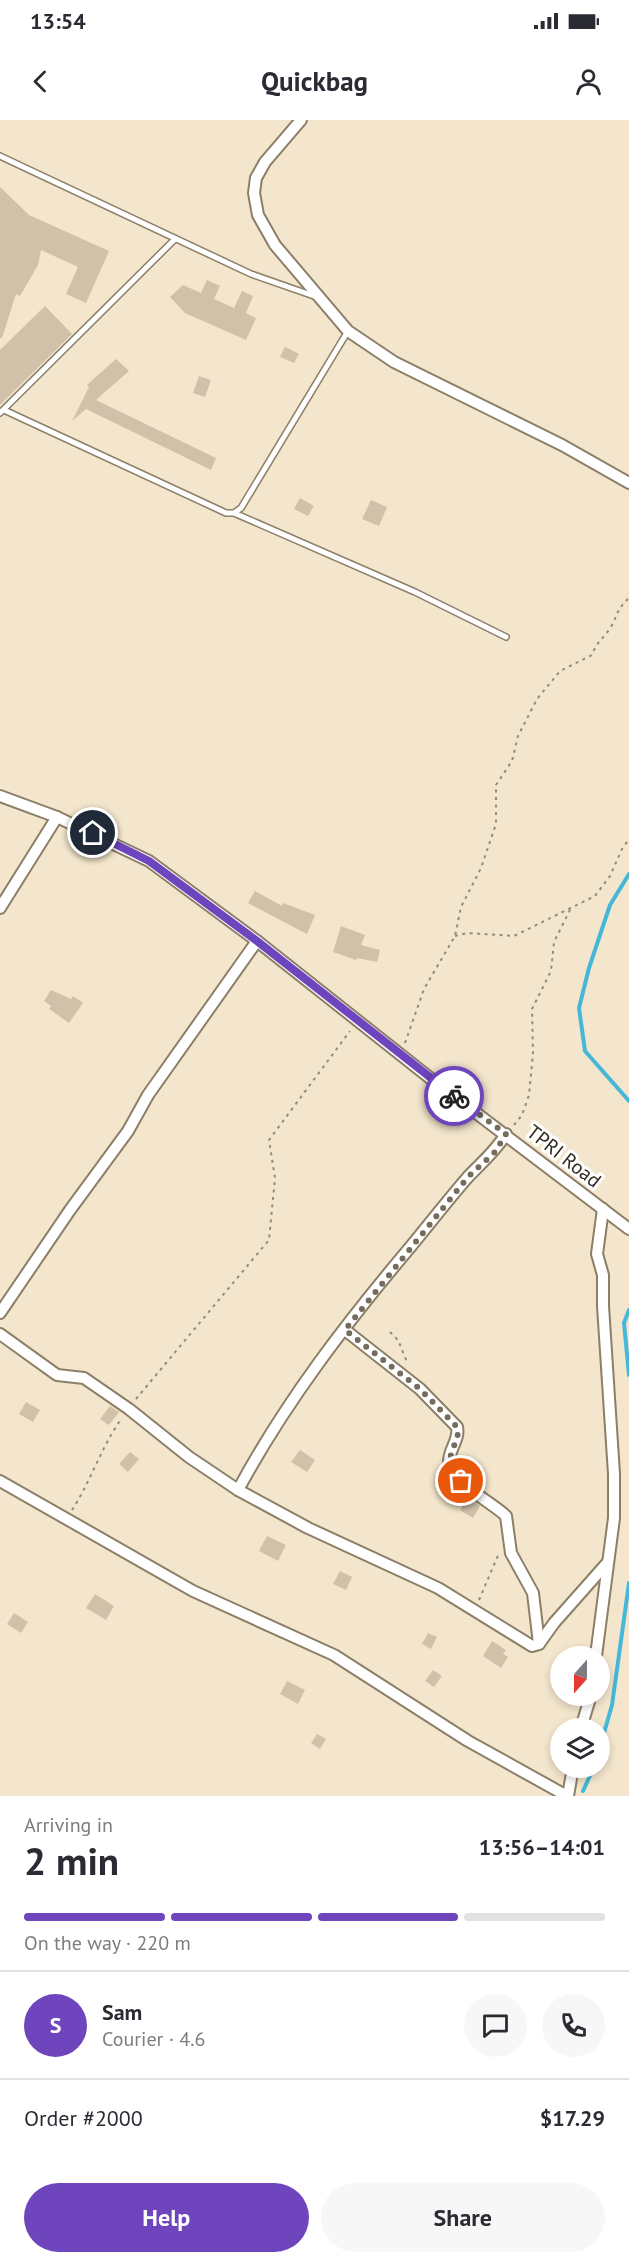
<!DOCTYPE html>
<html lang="en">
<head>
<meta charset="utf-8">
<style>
  :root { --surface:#fff; --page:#f7f7f7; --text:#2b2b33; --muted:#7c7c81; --line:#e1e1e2; --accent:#6f45be }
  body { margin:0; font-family:"PT Sans",sans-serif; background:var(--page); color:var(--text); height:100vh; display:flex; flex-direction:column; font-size:22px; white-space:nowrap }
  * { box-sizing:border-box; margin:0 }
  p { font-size:20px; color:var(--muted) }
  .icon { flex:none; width:33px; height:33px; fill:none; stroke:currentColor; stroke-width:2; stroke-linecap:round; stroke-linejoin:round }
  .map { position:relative; height:1676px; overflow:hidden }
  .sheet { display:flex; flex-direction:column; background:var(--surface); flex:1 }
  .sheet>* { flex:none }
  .needle { width:39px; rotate:201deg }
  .buttons { position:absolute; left:550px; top:1526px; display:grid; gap:12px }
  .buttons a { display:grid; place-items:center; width:60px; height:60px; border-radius:50%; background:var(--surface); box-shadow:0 3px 9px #0003; font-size:30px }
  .pin { position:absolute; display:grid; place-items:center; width:51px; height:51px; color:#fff; margin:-26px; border:3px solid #fff; border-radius:50%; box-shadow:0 2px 6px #0007 }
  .courier { position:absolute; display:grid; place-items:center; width:60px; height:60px; margin:-30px; border:4px solid #6f45be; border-radius:50%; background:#fff; color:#222; box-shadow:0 2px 8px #0007 }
  .overview em { font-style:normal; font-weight:800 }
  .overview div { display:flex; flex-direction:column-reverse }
  .overview { display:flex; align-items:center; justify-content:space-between; height:102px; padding:0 24px }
  h1 { font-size:39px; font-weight:800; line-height:45px }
  .bar { display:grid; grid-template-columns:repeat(4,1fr); gap:9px 6px; align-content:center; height:72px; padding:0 24px }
  .bar i { height:8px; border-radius:4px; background:var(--line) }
  .bar .current { background:var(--accent) }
  .bar p { grid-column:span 4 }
  .line { display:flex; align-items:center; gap:15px; padding:0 24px; border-top:2px solid var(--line) }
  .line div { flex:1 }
  .round { display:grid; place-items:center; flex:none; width:63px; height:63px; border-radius:32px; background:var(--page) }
  .cta { display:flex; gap:12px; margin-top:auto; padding:12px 24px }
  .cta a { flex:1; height:69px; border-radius:36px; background:var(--accent); color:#fff; font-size:24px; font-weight:800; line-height:69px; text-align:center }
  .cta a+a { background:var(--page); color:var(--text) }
  .status { display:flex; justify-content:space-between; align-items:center; height:42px; padding:0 30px; background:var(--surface); direction:ltr }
  .status svg { height:16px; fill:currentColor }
  header { display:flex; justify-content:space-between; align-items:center; height:78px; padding:0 24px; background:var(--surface); font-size:27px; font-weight:800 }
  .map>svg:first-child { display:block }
</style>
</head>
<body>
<div class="status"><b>13:54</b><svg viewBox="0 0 49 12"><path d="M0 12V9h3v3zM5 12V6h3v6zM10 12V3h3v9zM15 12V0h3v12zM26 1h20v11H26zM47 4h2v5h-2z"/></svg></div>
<header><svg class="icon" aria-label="back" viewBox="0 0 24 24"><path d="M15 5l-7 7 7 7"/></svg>Quickbag<svg class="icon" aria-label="person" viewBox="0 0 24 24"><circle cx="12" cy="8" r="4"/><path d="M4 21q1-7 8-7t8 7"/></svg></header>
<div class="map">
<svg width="629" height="1676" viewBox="0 0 629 1676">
  <rect width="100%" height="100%" fill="#f4e6cc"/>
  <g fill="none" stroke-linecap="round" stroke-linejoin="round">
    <!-- stream -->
    <g stroke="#45b7d8" stroke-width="4">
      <polyline points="629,754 610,785 589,848 579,888 585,931 629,981"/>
      <polyline points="629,1190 624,1203 629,1255"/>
      <polyline points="600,1627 612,1585 629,1463"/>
      <polyline points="583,1671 594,1647"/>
    </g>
  </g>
  <!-- building -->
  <g fill="#d0c1a9">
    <polygon points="0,67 29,95 109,131 86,183 66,174 78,147 41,130 38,145 20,176 16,174 2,218 0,218"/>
    <polygon points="207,160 220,166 214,179 234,188 242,171 253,176 246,193 256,198 246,220 185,193 170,177 183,165 201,173"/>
    <polygon points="45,186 72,214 0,285 0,230"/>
    <polygon points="285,227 299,234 294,243 280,237"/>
    <polygon points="116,239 129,251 96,280 216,338 211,350 86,289 72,301 89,267 87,265"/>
    <polygon points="199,256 211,260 205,277 193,273"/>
    <polygon points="300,378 314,386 308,396 294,389"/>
    <polygon points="371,380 387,387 379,406 362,399"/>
    <polygon points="255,771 282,786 283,783 315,795 307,814 248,783"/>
    <polygon points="341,806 365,815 361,825 380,830 377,842 357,838 356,840 333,832"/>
    <polygon points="51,870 71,879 73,876 83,883 69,903 49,889 51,886 44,881"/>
    <polygon points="26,1282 40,1290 33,1302 19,1294"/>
    <polygon points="110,1286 119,1292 109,1305 100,1299"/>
    <polygon points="300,1330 315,1340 307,1352 291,1342"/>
    <polygon points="130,1332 139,1339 128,1352 119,1344"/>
    <polygon points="468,1377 480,1386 473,1398 460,1390"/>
    <polygon points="267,1416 286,1425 278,1441 259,1431"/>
    <polygon points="340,1451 352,1457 346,1470 333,1464"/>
    <polygon points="95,1474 114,1486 106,1500 86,1488"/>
    <polygon points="14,1493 28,1502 21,1513 7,1504"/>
    <polygon points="428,1513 437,1517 431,1529 422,1524"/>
    <polygon points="492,1521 506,1530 503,1534 508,1537 501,1548 483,1536"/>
    <polygon points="433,1550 442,1556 434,1567 425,1561"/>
    <polygon points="287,1561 305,1570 298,1584 280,1574"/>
    <polygon points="317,1614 326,1619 320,1629 311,1623"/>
  </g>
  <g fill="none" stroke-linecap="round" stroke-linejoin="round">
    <defs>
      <g id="lane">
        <polyline points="0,36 251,154 314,176"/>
        <polyline points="4,290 226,393 234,393 241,388 348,211"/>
        <polyline points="0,293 175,119"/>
        <polyline points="234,393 415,472 506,517"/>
      </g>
      <g id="street">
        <polyline points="301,0 265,42 256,58 254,73 258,95 275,125 348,211 394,242 562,325 629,363"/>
        <polyline points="0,676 57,697 149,741 257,821 430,958 629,1109"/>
        <polyline points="0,788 57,697"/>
        <polyline points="0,1193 70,1090 128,1011 148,975 257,821"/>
        <path d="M345 1210 420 1269 457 1307C460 1320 448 1330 449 1343 451 1362 493 1383 506 1396L511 1433 533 1473 539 1524"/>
        <polyline points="0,1214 57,1255 84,1258 129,1289 189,1337 238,1370 308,1408 438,1468 532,1526 539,1524 554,1503 608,1442"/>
        <polyline points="0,1361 193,1471 334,1535 468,1621 567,1676"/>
        <path d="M238 1370C286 1281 347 1202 412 1125 430 1103 448 1080 467 1058 481 1043 495 1032 506 1014"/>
        <polyline points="596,1536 614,1398 614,1354 603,1186 603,1155 597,1134 603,1089"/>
        <polyline points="581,1608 591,1575"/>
        <polyline points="568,1676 573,1647"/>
      </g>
    </defs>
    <!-- lane casing -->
    <use href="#lane" stroke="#8c7f68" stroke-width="8"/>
    <!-- street casing -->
    <use href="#street" stroke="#8c7f68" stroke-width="14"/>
    <!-- path -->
    <g stroke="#958b79" stroke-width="2" stroke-dasharray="3 4.5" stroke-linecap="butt">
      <polyline points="455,816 467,813 514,816 595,776 610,756 622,729 629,719"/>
      <path d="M405 923 424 869 455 816 461 787 481 748 496 704V665L512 641 518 616 537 579 560 551 592 535C597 521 604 518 611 507 618 494 617 489 629 478"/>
      <polyline points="514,1005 522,995 529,975 533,933 532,889 551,851 554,822 571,788"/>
      <polyline points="390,1212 398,1220 407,1242"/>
      <polyline points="136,1279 269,1120 275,1058 269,1020 350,911"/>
      <path d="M72 1390C91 1361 101 1327 122 1298"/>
      <polyline points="479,1480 499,1433"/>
    </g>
    <!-- lane -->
    <use href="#lane" stroke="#fff" stroke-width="5"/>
    <!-- street -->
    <use href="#street" stroke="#fff" stroke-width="10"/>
  </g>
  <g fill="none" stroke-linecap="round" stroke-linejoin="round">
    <!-- done -->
    <polyline stroke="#746c5c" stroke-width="6" stroke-dasharray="0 10.8" points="454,976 506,1014 495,1032 468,1057 345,1210 420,1269 457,1307 458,1314 449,1341 461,1361"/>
    <!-- route -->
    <polyline stroke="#6f45be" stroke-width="8" points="93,713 149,741 257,821 454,976"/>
  </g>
  <g text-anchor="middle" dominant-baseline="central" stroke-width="6" stroke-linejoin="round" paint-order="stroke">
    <!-- street labels -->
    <g font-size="20" fill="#2f2a20" stroke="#fff">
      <text transform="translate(564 1036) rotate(38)">TPRI Road</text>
    </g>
  </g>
</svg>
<div class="buttons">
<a><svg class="needle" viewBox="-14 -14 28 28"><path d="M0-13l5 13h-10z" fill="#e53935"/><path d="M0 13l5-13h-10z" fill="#7c7c81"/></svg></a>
<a><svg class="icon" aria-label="layers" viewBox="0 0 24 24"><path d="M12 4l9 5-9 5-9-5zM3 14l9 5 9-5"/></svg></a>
</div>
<div class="pin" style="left:461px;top:1361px;background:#ea580c"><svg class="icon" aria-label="bag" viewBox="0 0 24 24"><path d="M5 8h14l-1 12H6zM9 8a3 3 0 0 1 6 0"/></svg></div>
<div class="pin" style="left:93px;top:713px;background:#1f2937"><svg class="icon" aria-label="home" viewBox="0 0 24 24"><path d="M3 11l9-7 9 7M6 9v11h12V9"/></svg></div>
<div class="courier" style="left:454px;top:976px"><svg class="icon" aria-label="bike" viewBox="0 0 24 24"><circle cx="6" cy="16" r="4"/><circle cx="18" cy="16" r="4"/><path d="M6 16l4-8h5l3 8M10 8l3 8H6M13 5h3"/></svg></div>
</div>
<section class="sheet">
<div class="overview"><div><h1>2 min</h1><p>Arriving in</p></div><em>13:56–14:01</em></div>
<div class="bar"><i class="current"></i><i class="current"></i><i class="current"></i><i></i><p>On the way · 220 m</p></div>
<div class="line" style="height:108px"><b class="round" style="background:var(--accent);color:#fff">S</b><div><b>Sam</b><p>Courier · 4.6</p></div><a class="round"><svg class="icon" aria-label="chat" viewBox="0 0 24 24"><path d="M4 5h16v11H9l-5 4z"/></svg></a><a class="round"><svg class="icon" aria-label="phone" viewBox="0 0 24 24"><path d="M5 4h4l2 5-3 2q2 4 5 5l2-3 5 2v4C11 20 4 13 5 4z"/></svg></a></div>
<div class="line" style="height:78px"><div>Order #2000</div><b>$17.29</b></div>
<div class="cta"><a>Help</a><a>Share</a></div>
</section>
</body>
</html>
